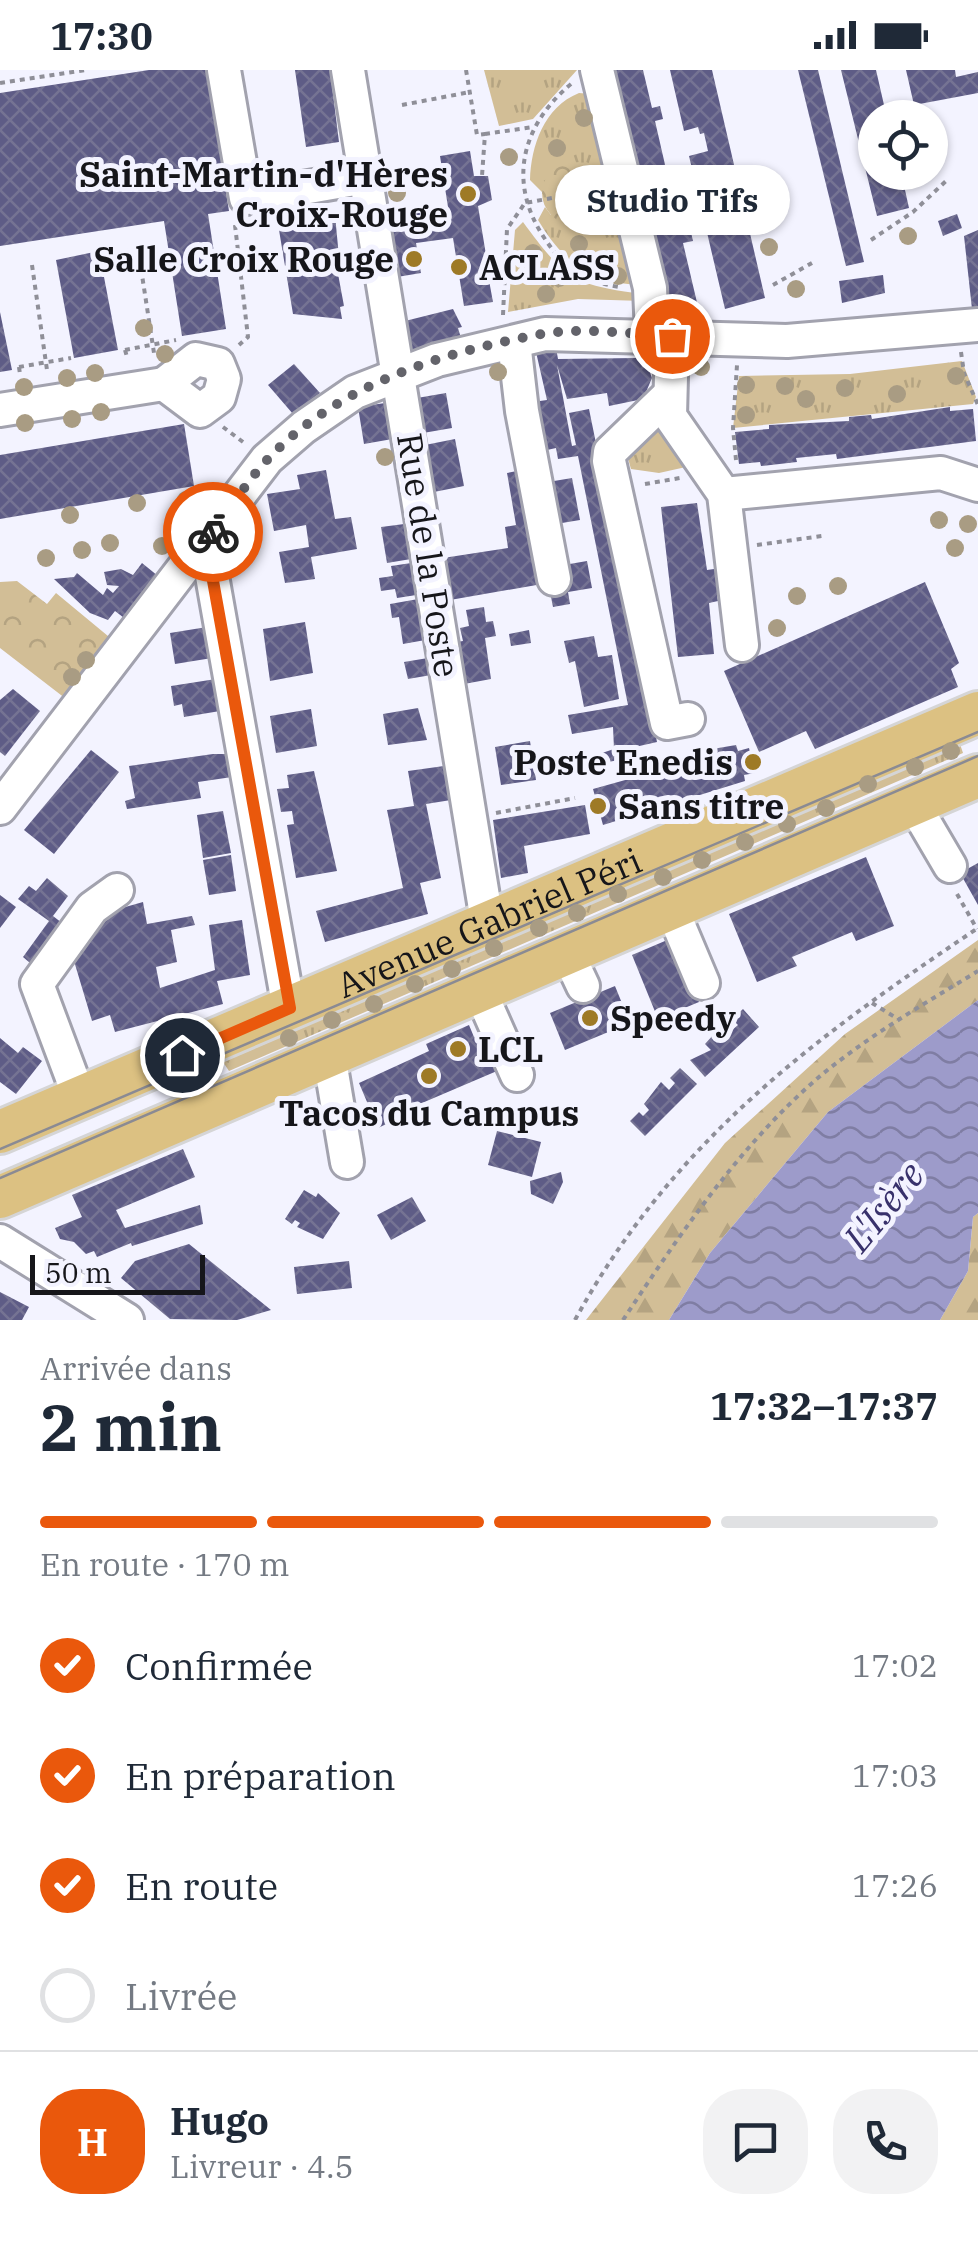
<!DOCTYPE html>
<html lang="fr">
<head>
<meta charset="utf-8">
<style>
  :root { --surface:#fff; --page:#f2f2f3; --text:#1f2937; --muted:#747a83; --line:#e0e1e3; --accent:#ea580c }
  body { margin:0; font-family:"IBM Plex Serif",serif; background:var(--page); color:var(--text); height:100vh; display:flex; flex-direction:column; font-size:38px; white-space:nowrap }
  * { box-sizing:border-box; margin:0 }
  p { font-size:32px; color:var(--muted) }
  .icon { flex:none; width:55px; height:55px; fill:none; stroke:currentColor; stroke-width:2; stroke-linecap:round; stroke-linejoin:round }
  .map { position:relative; height:1250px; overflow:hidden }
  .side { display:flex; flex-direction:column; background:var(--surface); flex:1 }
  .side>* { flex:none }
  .buttons { position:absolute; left:858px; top:30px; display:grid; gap:20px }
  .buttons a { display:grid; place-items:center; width:90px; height:90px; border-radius:50%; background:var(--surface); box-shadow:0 2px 8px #0004; font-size:50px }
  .scale { position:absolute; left:30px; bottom:25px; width:175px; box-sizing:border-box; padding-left:10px; border:5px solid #16161a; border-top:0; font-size:28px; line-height:35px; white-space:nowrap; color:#16161a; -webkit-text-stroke:8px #f3f3ff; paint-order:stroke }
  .pin { position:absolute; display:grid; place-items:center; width:85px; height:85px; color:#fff; margin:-42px; border:5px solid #fff; border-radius:50%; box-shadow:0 2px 10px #0007 }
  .courier { position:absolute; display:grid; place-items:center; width:100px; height:100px; margin:-50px; border:8px solid #ea580c; border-radius:50%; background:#fff; color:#222; box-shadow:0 2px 12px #0007 }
  .bubble { position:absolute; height:70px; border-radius:35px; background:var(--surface); box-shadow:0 2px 8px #0004; font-size:32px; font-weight:700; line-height:70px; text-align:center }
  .headline em { font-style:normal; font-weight:700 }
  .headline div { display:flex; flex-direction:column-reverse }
  .headline { display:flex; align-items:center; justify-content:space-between; height:170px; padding:0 40px }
  h1 { font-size:65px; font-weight:700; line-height:75px }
  .bar { display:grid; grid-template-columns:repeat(4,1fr); gap:15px 10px; align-content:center; height:120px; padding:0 40px }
  .bar i { height:12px; border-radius:8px; background:var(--line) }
  .bar .current { background:var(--accent) }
  .bar p { grid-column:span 4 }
  .line { display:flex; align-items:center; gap:25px; padding:0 40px; border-top:2px solid var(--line) }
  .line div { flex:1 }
  .round { display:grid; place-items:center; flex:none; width:105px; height:105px; border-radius:40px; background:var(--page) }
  ol { padding:0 40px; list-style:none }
  li { display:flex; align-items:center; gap:30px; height:110px }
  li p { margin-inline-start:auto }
  li .icon { padding:10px; border-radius:50%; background:var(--accent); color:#fff; stroke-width:4 }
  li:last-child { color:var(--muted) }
  li i { width:55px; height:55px; border:5px solid var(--line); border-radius:50% }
  .status { display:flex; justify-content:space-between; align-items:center; height:70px; padding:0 50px; background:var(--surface); direction:ltr }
  .status svg { height:28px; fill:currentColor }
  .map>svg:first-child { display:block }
</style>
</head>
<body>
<div class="status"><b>17:30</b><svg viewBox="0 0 49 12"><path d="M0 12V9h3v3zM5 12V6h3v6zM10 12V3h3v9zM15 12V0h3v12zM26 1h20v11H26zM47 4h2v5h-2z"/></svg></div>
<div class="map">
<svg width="978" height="1250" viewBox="0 0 978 1250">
  <defs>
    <pattern id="grass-tufts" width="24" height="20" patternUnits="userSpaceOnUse" patternTransform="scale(2.5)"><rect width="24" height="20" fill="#d2be96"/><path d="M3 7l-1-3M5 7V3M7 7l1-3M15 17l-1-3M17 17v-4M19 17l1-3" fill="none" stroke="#b4a381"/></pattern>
    <pattern id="forest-firs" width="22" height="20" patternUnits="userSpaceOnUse" patternTransform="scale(2.5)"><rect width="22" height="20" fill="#d2be96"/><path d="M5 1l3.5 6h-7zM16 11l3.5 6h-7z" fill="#b4a381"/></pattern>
    <pattern id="park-crowns" width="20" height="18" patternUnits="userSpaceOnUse" patternTransform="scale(2.5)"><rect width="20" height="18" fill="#d2be96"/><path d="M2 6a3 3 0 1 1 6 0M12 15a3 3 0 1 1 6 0" fill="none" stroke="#b4a381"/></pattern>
    <pattern id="water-waves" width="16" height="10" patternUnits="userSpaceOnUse" patternTransform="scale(2.5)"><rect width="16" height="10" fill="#9d9bca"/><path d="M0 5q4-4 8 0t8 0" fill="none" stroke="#7f7da3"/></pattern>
    <pattern id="building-cross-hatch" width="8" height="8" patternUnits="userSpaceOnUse" patternTransform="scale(2.5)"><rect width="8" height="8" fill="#5e5c86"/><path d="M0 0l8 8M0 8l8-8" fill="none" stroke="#757393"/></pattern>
  </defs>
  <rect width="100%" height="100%" fill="#f3f3ff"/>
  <!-- grass -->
  <g fill="url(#grass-tufts)">
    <polygon points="484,0 577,0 533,49 499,56"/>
    <path d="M579 23 591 24 617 111 603 113 600 107 554 99 542 122 530 110C531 76 544 37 579 23Z"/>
    <path d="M615 124 648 215C594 215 565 195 538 150L545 137 551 145 602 136 604 126Z"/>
    <path d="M523 152C565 209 573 215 643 224V231L578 229 508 242 515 160Z"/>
    <polygon points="962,291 976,327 973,334 733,358 739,306 850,304"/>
    <polygon points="654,351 686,397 659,403 631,399 625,378"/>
    <polygon points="960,674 963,683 229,1001 223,992"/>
  </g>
  <!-- forest -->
  <g fill="url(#forest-firs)">
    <polygon points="978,870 978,930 828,1042 710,1183 669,1250 586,1250 725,1073 845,964"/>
    <polygon points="978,1143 978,1250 940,1250 968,1201 973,1147"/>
  </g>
  <!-- park -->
  <g fill="url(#park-crowns)">
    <circle cx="573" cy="123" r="31"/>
    <polygon points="17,511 47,534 56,523 114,571 70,632 0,578 0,512"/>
  </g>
  <!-- water -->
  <polygon fill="url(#water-waves)" points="978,930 978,1143 973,1147 968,1201 940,1250 669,1250 710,1183 828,1042"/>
  <!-- building -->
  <g fill="url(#building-cross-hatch)">
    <polygon points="149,0 207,0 229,141 208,144 226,259 182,266 164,151 0,176 0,23"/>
    <polygon points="295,0 330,0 339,72 306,77"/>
    <polygon points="608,0 643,0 652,38 660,36 663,49 655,51 666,99 675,97 678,109 669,111 680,160 690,158 693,171 683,173 699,241 671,241 659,219"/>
    <polygon points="670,0 712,0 765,228 725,239 689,86 708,81 704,63 700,64 698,57 684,61"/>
    <polygon points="798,0 818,0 864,192 846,196"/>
    <polygon points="841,0 876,0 887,48 875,48 875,102 901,102 909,138 877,146"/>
    <polygon points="906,0 955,0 956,7 978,2 978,23 914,35"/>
    <polygon points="470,81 474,106 488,106 492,130 478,136 487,191 500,189 500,197 488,205 493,232 464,236 453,168 416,173 421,203 397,207 387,147 448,137 440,86"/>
    <polygon points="957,144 962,158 943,166 938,151"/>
    <polygon points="335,145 339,187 324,189 336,193 344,236 340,237 342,249 293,244 278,154"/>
    <polygon points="978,160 978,239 972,239 964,166"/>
    <polygon points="99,181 118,280 74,288 56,190"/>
    <polygon points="883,205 885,223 842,233 839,211"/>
    <polygon points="453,239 462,257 458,258 461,268 410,282 405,251"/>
    <polygon points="0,242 12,300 0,302"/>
    <polygon points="556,278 558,289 636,288 648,297 652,308 643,329 609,336 607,323 567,329 557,295 572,376 576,375 569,343 589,339 657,672 635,677 637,686 604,693 602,683 614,679 613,657 572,664 568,645 628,635 578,386 558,389 556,378 547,380 545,368 539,368 533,332 547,330 536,282"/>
    <polygon points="294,294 320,323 293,344 268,315"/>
    <polygon points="446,323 452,358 423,363 417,328"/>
    <polygon points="392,332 398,368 364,374 358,337"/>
    <polygon points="950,337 950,341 973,339 976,371 837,389 836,384 796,388 797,392 761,396 760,392 739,394 735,362 769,359 769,355 849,351 849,347 871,345 872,349"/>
    <polygon points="184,354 194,416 0,449 0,385"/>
    <polygon points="455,369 464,416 434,422 425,375"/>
    <polygon points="527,399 548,513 450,530 443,488 508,478 505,457 516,455 507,403"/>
    <polygon points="326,400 335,449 351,447 357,479 311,487 315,509 285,513 279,482 309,477 306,455 274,461 267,424 300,419 297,405"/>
    <polygon points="572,408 580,450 550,455 542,413"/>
    <polygon points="697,433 707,500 714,499 723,507 725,521 717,526 718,531 709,533 714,584 678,587 661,437"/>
    <polygon points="412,453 417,488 387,493 381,457"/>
    <polygon points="587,491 592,518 568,522 570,534 553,537 549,517 558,496"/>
    <polygon points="418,492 423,524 397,528 395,519 381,521 379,508 393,506 391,496"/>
    <polygon points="142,493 158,506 128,551 115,541 108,550 90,543 54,509 74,507 77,503 103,525 107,518 113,523 119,516 107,515 104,502 121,499 133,505"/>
    <polygon points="925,512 959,593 951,599 958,617 815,679 806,661 759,682 724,601"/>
    <polygon points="424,528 431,569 403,574 399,547 392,548 390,534"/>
    <polygon points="484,537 486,552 493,551 496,566 485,568 491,609 464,614 457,572 463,571 460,558 469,556 466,540"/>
    <polygon points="305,552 313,603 270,611 263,559"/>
    <polygon points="207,557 212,588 175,594 170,563"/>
    <polygon points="529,560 531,573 511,576 509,564"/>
    <polygon points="594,566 598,587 612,585 619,629 584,637 575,591 569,593 564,571"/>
    <polygon points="434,587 437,604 408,609 404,592"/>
    <polygon points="216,609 220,641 184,647 182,634 174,636 171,616"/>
    <polygon points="13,619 40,641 5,686 0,682 0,630"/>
    <polygon points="418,638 427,670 388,675 383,644"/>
    <polygon points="311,639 317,676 276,683 270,646"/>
    <polygon points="530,671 536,710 501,715 495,677"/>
    <polygon points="736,675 738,681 749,678 753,695 755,703 744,705 745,711 603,755 593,719 636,707 642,701 643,706 664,700 663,693 695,682"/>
    <polygon points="91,680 119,702 54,784 24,760"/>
    <polygon points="213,684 228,684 232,707 198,712 201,728 127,739 125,731 135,728 129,696"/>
    <polygon points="444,696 451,730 426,734 441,808 420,813 428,844 325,872 316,841 403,818 387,740 414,736 408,701"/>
    <polygon points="314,701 337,801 296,808 287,755 294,754 292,741 281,742 277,719 289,718 287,705"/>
    <polygon points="585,735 590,764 524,776 528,803 501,808 493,750"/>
    <polygon points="223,741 231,783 203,788 197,745"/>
    <polygon points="231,785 236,821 209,825 203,790"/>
    <polygon points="866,787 894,856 856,871 852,862 792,887 797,896 757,912 729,844"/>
    <polygon points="978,793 978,835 960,803"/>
    <polygon points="47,808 68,826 53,846 62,853 30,893 23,887 49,851 18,829 29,816 36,821"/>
    <polygon points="0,825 16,837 0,858"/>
    <polygon points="143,832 147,854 192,846 195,855 171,860 177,892 156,897 160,918 215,900 209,855 242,850 250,905 217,911 223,934 115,962 110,945 92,951 71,881 97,845"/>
    <polygon points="672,868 699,932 658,949 632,885"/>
    <polygon points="615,916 630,953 565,980 550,943"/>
    <polygon points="743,939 759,957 705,1007 690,990 711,980 705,974 724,953 731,961 738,955 732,949"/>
    <polygon points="469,955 474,967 488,961 504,998 408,1039 410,1043 378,1058 359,1013 429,981 426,974"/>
    <polygon points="0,968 18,983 23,977 42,991 16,1024 0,1012"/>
    <polygon points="680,998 697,1014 645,1066 630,1051 639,1042 643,1046 649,1040 644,1034 661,1012 669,1020 675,1013 670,1008"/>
    <polygon points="497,1061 541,1072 532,1107 488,1095"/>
    <polygon points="183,1079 195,1107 116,1140 125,1158 200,1135 203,1154 132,1176 131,1173 97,1187 94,1181 86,1184 74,1172 60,1169 55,1158 82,1147 72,1125"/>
    <polygon points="561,1102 563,1112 553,1134 531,1124 530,1111"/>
    <polygon points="304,1120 316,1127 318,1123 340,1143 323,1169 297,1157 300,1153 295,1150 292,1154 285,1149"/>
    <polygon points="412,1127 426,1151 391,1170 377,1145"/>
    <polygon points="189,1174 271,1240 237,1250 170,1249 121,1208 135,1191"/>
    <polygon points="349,1191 352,1218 297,1224 294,1197"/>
    <polygon points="0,1222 29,1237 22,1250 0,1250"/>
  </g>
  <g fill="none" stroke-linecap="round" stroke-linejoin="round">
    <defs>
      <g id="minor">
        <polyline points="224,0 246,128 366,107"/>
        <polyline points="348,0 487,851"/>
        <polyline points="597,0 650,218 652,265"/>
        <polyline points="672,266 670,346 724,424 742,575"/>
        <polyline points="514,272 522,341 554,509"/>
        <polygon points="196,289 218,294 224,309 219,327 200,341 164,314"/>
        <polyline points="668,326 610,382 609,391 667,653 688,649"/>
        <polyline points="0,340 164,314"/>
        <polyline points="724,424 941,403 978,415"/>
        <polyline points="206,472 289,939"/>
        <polyline points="913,733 950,796"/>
        <polyline points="0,738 267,389 304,357 355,322 437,290 545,264 787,271 978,255"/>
        <polyline points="671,837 703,913"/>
        <polyline points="567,882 583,916"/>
        <polyline points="479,919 517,1005"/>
        <polyline points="329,985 347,1092"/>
        <polyline points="80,1029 37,914 92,838 117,820"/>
        <polyline points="0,1171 127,1250"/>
      </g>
      <g id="major">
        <path id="s1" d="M0 1062 978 643"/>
        <polyline points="0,1127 978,706"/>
      </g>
    </defs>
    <!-- minor casing -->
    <use href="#minor" stroke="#a2a2ae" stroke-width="38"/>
    <!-- major casing -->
    <use href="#major" stroke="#d5d5d6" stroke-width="48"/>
    <!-- path -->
    <g stroke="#8f8f98" stroke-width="4" stroke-dasharray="5 5" stroke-linecap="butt">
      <polyline points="466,0 477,65 485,64 482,106"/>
      <polyline points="0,13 86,0"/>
      <path d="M571 14C521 56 507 113 545 169 565 199 583 211 619 217"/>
      <polyline points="402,35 470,22"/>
      <polyline points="485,64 533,57"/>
      <polyline points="235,155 248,267 239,275"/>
      <polyline points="871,170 913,142 946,111"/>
      <polyline points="138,179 154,283"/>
      <polyline points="32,195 47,300"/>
      <polyline points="773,215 812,193"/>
      <polyline points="503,245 507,159 525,133 596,120"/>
      <polyline points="125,280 127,287"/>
      <polyline points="961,282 964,303 978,335"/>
      <polyline points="19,297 20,304"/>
      <polyline points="223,357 243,372"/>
      <polyline points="736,390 733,358 737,295"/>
      <polyline points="645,414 680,408"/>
      <polyline points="757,475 822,466"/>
      <polyline points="496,743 575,728"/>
      <polyline points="957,824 977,859"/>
      <polyline points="872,933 898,949"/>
      <path d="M575 1250C672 1072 814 968 978 858"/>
      <path d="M623 1250C680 1164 740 1075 819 1007 868 966 924 934 978 901"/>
    </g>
    <!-- minor -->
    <use href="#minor" stroke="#fff" stroke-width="32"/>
    <!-- major -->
    <use href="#major" stroke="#dcc182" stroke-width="42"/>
    <!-- tram -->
    <g stroke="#8a8a93" stroke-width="2.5">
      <polyline points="0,1079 978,662"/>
      <polyline points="0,1108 978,686"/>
    </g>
    <!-- path-bridge -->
    <g stroke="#8f8f98" stroke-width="4" stroke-dasharray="5 5" stroke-linecap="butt">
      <polyline points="125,280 176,270"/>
      <polyline points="19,297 71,288"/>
    </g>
  </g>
  <!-- trees -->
  <g fill="#a99c83">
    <circle cx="584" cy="48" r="9"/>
    <circle cx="557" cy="78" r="9"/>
    <circle cx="509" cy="87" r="9"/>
    <circle cx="598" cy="104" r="9"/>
    <circle cx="397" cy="123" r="9"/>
    <circle cx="607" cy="148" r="9"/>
    <circle cx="908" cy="166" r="9"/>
    <circle cx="579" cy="174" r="9"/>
    <circle cx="769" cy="177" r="9"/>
    <circle cx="533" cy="183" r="9"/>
    <circle cx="618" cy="206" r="9"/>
    <circle cx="559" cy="208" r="9"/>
    <circle cx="796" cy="219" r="9"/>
    <circle cx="546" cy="224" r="9"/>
    <circle cx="144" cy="258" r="9"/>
    <circle cx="165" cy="284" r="9"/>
    <circle cx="701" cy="297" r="9"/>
    <circle cx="498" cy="302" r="9"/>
    <circle cx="95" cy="303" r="9"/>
    <circle cx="956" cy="306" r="9"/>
    <circle cx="67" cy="308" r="9"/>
    <circle cx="746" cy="315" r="9"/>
    <circle cx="785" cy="316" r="9"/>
    <circle cx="24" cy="317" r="9"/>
    <circle cx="845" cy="318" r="9"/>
    <circle cx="897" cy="324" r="9"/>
    <circle cx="806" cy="329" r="9"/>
    <circle cx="101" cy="342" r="9"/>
    <circle cx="746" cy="345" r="9"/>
    <circle cx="72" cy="349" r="9"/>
    <circle cx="25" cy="353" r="9"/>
    <circle cx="385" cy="387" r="9"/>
    <circle cx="186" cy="430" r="9"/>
    <circle cx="137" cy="433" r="9"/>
    <circle cx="70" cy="445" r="9"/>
    <circle cx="939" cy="450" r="9"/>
    <circle cx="968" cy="454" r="9"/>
    <circle cx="110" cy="473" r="9"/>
    <circle cx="162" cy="476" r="9"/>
    <circle cx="955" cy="478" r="9"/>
    <circle cx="82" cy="480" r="9"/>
    <circle cx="46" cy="488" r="9"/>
    <circle cx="838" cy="516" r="9"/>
    <circle cx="797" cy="526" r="9"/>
    <circle cx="777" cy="558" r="9"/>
    <circle cx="86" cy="590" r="9"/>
    <circle cx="72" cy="607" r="9"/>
    <circle cx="951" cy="681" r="9"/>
    <circle cx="915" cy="697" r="9"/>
    <circle cx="868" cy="714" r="9"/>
    <circle cx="826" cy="738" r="9"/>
    <circle cx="787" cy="754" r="9"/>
    <circle cx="745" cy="772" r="9"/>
    <circle cx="702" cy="790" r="9"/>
    <circle cx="663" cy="807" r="9"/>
    <circle cx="618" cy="824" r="9"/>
    <circle cx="577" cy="843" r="9"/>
    <circle cx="539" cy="858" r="9"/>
    <circle cx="494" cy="878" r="9"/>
    <circle cx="452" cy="899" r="9"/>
    <circle cx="415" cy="914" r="9"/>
    <circle cx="374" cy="934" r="9"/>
    <circle cx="332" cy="950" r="9"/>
    <circle cx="289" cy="968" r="9"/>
  </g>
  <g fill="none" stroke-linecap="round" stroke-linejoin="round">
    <!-- done -->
    <path stroke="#63636a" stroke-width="10" stroke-dasharray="0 18" d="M213 462C231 438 247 411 268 389 339 314 443 282 542 264 582 257 631 264 672 266"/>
    <!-- route -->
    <polyline stroke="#ea580c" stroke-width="12" points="182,985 290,938 206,472 213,462"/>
  </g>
  <!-- markers -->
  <g fill="#9e7a26" stroke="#f3f3ff" stroke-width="4">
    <circle cx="468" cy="124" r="10"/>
    <circle cx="414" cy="189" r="10"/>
    <circle cx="459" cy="197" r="10"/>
    <circle cx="753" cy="692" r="10"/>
    <circle cx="598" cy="736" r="10"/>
    <circle cx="590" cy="948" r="10"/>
    <circle cx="458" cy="979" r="10"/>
    <circle cx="429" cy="1006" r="10"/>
  </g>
  <g text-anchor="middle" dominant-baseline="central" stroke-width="10" stroke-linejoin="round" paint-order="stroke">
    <!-- poi labels -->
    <g font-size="35" font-weight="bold" fill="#16161a" stroke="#f3f3ff" text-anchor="start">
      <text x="448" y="104" text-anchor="end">Saint-Martin-d'Hères<tspan x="448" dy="40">Croix-Rouge</tspan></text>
      <text x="394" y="189" text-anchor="end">Salle Croix Rouge</text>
      <text x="479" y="197">ACLASS</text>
      <text x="733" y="692" text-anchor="end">Poste Enedis</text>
      <text x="618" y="736">Sans titre</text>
      <text x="610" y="948">Speedy</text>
      <text x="478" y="979">LCL</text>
      <text x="429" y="1043" text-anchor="middle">Tacos du Campus</text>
    </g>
    <!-- street labels -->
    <g font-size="35" fill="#16161a" stroke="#f3f3ff">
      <text transform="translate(429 485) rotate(81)">Rue de la Poste</text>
      <text stroke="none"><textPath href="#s1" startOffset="532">Avenue Gabriel Péri</textPath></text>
    </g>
    <!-- water labels -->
    <g font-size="38" font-style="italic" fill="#38316b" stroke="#f3f3ff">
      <text transform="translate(883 1136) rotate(-51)">L'Isère</text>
    </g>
  </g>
</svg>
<div class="buttons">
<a><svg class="icon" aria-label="locate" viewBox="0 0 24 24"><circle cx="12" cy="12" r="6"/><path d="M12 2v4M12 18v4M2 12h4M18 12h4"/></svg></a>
</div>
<div class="scale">50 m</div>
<div class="pin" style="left:672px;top:266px;background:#ea580c"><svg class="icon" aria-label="bag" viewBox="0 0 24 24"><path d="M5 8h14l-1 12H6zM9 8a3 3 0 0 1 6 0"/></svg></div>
<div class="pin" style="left:182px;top:985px;background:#1f2937"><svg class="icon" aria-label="home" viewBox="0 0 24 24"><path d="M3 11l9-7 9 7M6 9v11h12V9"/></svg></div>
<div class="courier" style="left:213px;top:462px"><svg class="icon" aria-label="bike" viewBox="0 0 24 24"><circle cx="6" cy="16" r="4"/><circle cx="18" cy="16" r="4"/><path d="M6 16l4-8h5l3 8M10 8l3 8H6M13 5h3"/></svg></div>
<div class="bubble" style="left:555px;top:95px;width:235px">Studio Tifs</div>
</div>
<section class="side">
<div class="headline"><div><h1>2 min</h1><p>Arrivée dans</p></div><em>17:32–17:37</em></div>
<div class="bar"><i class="current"></i><i class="current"></i><i class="current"></i><i></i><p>En route · 170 m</p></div>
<ol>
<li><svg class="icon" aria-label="check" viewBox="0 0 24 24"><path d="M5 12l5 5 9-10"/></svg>Confirmée<p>17:02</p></li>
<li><svg class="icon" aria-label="check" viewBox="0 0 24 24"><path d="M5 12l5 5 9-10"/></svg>En préparation<p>17:03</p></li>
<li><svg class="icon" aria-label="check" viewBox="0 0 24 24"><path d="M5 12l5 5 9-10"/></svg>En route<p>17:26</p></li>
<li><i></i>Livrée</li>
</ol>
<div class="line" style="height:180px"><b class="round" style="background:var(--accent);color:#fff">H</b><div><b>Hugo</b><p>Livreur · 4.5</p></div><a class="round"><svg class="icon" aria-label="chat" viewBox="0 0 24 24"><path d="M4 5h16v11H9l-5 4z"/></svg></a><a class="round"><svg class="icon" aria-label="phone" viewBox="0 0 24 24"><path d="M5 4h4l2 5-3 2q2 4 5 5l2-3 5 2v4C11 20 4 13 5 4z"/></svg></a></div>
</section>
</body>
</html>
